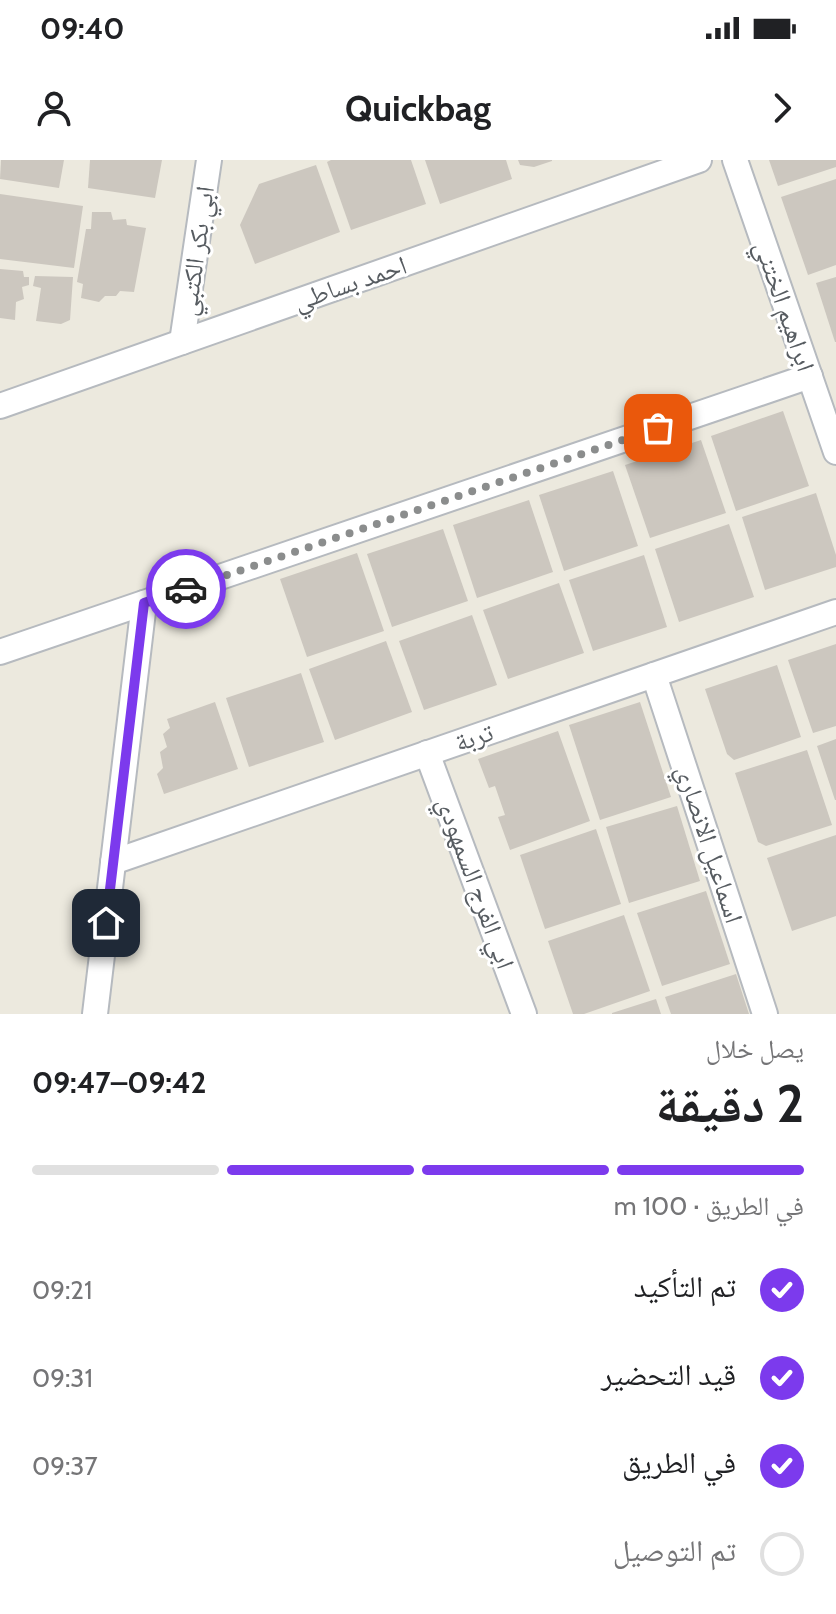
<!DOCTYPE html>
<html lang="ar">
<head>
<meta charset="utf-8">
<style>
  :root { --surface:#fff; --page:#f6f6f6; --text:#202124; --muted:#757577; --line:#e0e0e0; --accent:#7c3aed }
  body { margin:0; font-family:Cabin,"Noto Naskh Arabic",sans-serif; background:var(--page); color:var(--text); direction:rtl; height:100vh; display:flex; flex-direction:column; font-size:30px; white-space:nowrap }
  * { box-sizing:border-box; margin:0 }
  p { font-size:26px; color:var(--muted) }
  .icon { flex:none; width:44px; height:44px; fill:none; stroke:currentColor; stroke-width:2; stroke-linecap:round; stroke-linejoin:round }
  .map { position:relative; height:854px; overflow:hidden; direction:ltr }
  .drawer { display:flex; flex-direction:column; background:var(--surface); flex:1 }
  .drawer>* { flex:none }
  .pin { position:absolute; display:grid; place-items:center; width:68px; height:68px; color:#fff; margin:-34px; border-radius:16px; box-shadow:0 4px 12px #0006 }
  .courier { position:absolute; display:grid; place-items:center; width:80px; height:80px; margin:-40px; border:6px solid #7c3aed; border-radius:50%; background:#fff; color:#222; box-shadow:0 2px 10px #0007 }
  .overview em { font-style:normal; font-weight:700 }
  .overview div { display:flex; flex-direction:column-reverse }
  .overview { display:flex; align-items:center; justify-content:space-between; height:136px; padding:0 32px }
  h1 { font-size:52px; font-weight:700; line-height:60px }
  .bar { display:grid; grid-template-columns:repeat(4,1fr); gap:12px 8px; align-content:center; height:96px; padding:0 32px }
  .bar i { height:10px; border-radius:6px; background:var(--line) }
  .bar .current { background:var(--accent) }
  .bar p { grid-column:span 4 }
  ol { padding:0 32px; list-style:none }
  li { display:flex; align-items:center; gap:24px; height:88px }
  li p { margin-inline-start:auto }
  li .icon { padding:8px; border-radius:50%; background:var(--accent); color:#fff; stroke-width:4 }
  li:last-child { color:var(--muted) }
  li i { width:44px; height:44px; border:4px solid var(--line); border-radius:50% }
  .status { display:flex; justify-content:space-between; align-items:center; height:56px; padding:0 40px; background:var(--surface); direction:ltr }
  .status svg { height:22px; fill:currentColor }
  header { display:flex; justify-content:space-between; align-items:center; height:104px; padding:0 32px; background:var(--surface); font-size:36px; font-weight:700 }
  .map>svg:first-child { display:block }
</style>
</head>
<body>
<div class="status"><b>09:40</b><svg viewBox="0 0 49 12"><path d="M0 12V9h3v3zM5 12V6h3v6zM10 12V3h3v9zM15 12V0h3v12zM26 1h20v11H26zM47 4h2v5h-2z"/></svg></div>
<header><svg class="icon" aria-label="forward" viewBox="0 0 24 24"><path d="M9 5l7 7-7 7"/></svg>Quickbag<svg class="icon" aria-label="person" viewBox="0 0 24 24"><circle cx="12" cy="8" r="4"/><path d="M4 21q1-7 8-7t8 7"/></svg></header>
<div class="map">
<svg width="836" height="854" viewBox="0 0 836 854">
  <rect width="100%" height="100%" fill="#ece9de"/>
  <!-- building -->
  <g fill="#ccc7bf">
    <polygon points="1,0 64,0 59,28 0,19"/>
    <polygon points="90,0 162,0 155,38 88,28"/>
    <polygon points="331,0 411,0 426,44 351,70 327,2"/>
    <polygon points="425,0 506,0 512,19 440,44"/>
    <polygon points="518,0 552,0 552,1 534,7 520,5"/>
    <polygon points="769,0 836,0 836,7 778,26"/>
    <polygon points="316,5 340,72 255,104 240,65 259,24"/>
    <polygon points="836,19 836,105 808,115 781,37"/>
    <polygon points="0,34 83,46 74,108 0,99"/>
    <polygon points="92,52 111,52 113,60 126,59 127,65 146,68 134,132 120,131 116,136 105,136 99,142 81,138 83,124 77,122 86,69 91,69"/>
    <polygon points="0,109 23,111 24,117 29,117 29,125 22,127 24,139 16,142 15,160 0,158"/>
    <polygon points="35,116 73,117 70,160 61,164 36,161 41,128 33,126"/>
    <polygon points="836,117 836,182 835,182 816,123"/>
    <polygon points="783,251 809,326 736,351 711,276"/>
    <polygon points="701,280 726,353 650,378 625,305"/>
    <polygon points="613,311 638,386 564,411 539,335"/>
    <polygon points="816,333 836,395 836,407 765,430 742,357"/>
    <polygon points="529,340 553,412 477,438 453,365"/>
    <polygon points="729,364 754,437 679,462 655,389"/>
    <polygon points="443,369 468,441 392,467 367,394"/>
    <polygon points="357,393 384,471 307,497 280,419"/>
    <polygon points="644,395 667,467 593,491 569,420"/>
    <polygon points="559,423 584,493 508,519 483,450"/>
    <polygon points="472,455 497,525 424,550 399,481"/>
    <polygon points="386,481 412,552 335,580 309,509"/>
    <polygon points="836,484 836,566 813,573 788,500"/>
    <polygon points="777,505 801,577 734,600 727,594 705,529"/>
    <polygon points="301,513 324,582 249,607 226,538"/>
    <polygon points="215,542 238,609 164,634 157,614 163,608 160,592 167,587 163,574 170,568 167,559"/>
    <polygon points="640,542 671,637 600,660 569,565"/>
    <polygon points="558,571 590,661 510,690 498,657 505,655 495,626 489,628 478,599"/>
    <polygon points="836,579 836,640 835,640 817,586"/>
    <polygon points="807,590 832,665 766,686 758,682 735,613"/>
    <polygon points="677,646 700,721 629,743 606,667"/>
    <polygon points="596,669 621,744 545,769 520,695"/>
    <polygon points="836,675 836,756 792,771 767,698"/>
    <polygon points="706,731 730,804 662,826 637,753"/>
    <polygon points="624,755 650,831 584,854 573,854 548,781"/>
    <polygon points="736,814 749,854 671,854 665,837"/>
    <polygon points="656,839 661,854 612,854 612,853"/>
  </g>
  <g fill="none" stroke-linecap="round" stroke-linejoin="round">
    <defs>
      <g id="minor">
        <polyline points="735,0 836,292"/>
        <polyline points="182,182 209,0"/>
        <polyline points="0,246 699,0"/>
        <polyline points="0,492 810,216"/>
        <polyline points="654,515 765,854"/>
        <polyline points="427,593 524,854"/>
        <polyline points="113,702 836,452"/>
        <polyline points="95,854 144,443"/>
      </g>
    </defs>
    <!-- minor casing -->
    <use href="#minor" stroke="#b6babf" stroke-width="28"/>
    <!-- minor -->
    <use href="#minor" stroke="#fff" stroke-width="24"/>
  </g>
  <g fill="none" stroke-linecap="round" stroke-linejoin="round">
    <!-- done -->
    <polyline stroke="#8b8d8d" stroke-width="8" stroke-dasharray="0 14.4" points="186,429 658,268"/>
    <!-- route -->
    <polyline stroke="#7c3aed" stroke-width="10" points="106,763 144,443 186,429"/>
  </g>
  <g text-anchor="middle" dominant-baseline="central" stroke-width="6" stroke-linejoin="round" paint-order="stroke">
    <!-- street labels -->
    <g font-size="26" fill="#575c61" stroke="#fff">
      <text transform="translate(196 91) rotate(-82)">ابي بكر الكتبي</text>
      <text transform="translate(350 123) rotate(-19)">احمد بساطي</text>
      <text transform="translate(785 146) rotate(71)">ابراهيم الختني</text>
      <text transform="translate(474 577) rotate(-19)">تربة</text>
      <text transform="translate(710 684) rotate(72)">اسماعيل الانصاري</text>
      <text transform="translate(476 723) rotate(70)">ابي الفرج السمهودي</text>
    </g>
  </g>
</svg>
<div class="pin" style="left:658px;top:268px;background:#ea580c"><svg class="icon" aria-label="bag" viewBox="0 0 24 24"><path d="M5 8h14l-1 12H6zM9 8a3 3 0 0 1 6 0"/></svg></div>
<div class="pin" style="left:106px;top:763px;background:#1f2937"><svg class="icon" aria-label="home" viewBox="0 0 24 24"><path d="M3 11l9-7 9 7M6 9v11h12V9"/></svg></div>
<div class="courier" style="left:186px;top:429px"><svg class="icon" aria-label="car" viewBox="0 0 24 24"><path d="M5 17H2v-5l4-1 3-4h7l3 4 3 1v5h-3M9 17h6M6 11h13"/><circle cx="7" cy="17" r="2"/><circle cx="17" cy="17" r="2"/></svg></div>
</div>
<section class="drawer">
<div class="overview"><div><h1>2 دقيقة</h1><p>يصل خلال</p></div><em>09:42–09:47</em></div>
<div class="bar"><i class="current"></i><i class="current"></i><i class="current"></i><i></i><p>في الطريق · 100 m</p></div>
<ol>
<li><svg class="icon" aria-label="check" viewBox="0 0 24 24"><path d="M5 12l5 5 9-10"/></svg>تم التأكيد<p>09:21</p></li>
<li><svg class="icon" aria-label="check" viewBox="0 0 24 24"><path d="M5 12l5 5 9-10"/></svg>قيد التحضير<p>09:31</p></li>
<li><svg class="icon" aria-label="check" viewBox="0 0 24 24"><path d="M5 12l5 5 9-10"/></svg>في الطريق<p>09:37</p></li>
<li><i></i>تم التوصيل</li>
</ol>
</section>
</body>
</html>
